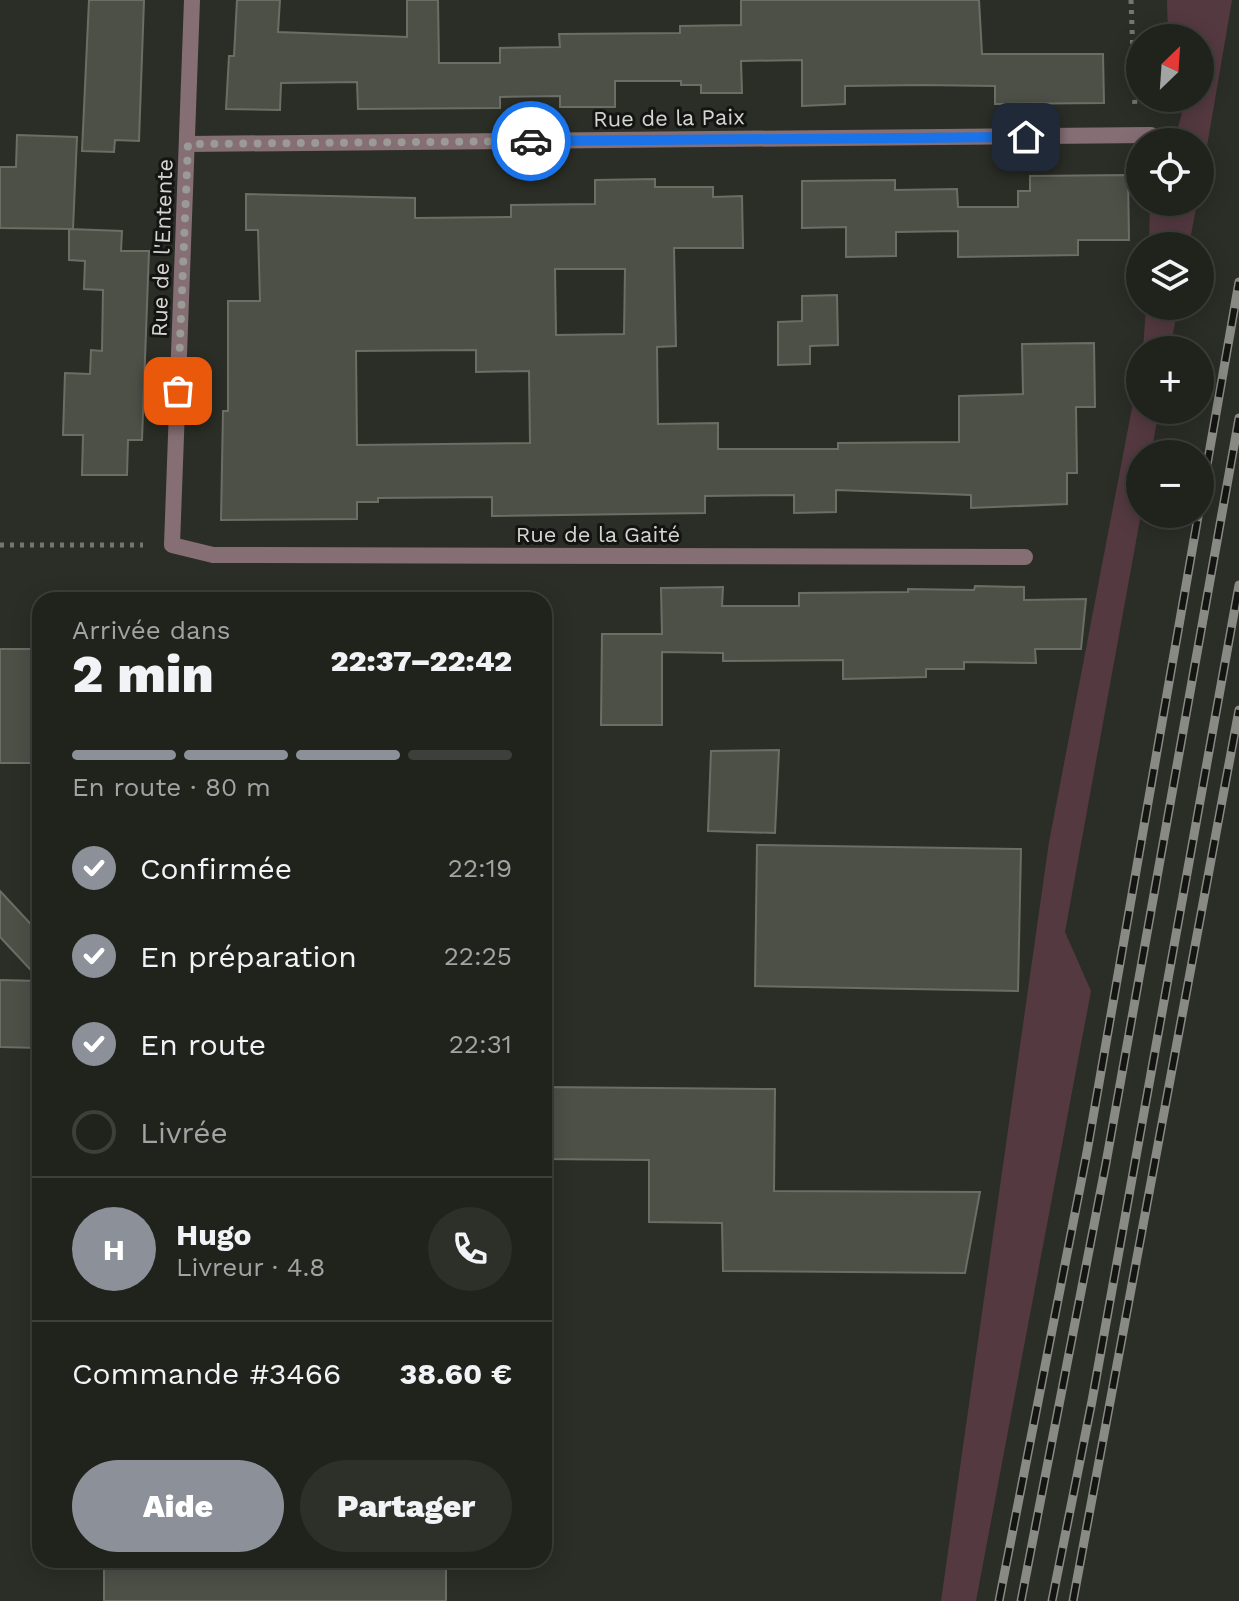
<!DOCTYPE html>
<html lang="fr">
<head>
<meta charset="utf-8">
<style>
  :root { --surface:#20221c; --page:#2d2f29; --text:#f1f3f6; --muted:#a2a4a3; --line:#3d3f3b; --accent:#8c9099 }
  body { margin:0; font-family:"Work Sans",sans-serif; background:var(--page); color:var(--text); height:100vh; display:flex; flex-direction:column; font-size:30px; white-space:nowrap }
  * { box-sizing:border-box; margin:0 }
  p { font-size:26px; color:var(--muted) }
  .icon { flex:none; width:44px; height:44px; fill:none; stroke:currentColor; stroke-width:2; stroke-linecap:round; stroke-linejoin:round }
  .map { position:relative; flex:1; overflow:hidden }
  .drawer { position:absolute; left:32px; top:592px; width:520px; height:976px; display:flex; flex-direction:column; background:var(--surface); border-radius:24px; box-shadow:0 4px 20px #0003,0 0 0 2px var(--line) }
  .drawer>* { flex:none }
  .needle { width:52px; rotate:25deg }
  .buttons { position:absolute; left:1126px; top:24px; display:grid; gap:16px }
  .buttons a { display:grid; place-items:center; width:88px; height:88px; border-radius:50%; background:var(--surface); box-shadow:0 4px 20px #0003,0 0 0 2px var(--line); font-size:40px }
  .pin { position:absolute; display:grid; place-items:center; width:68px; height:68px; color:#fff; margin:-34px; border-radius:16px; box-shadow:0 4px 12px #0006 }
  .courier { position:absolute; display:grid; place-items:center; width:80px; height:80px; margin:-40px; border:6px solid #1a73e8; border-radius:50%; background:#fff; color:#222; box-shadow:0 2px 10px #0007 }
  .overview em { font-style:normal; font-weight:800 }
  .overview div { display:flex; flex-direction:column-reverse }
  .overview { display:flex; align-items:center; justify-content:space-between; height:136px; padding:0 40px }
  h1 { font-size:52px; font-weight:800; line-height:60px }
  .bar { display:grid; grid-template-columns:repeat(4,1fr); gap:12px 8px; align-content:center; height:96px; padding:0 40px }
  .bar i { height:10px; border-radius:6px; background:var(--line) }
  .bar .current { background:var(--accent) }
  .bar p { grid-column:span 4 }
  .line { display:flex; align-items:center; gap:20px; padding:0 40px; border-top:2px solid var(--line) }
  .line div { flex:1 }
  .round { display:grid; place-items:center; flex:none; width:84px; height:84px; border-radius:42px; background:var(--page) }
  ol { padding:0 40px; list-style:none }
  li { display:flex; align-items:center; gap:24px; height:88px }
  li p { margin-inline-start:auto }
  li .icon { padding:8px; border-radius:50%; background:var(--accent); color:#fff; stroke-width:4 }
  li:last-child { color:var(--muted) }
  li i { width:44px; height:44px; border:4px solid var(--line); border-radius:50% }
  .button { display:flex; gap:16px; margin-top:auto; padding:16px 40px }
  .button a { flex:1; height:92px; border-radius:48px; background:var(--accent); color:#fff; font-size:32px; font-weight:800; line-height:92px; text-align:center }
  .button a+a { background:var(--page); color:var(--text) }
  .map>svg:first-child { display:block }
</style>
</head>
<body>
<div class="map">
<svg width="1239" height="1601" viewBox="0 0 1239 1601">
  <rect width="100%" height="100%" fill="#2b2e26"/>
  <!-- green -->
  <g fill="#543941">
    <polygon points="1167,0 1232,0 1200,187 1200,142 1174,142 1183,109 1169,110 1169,98 1200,98 1200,38 1168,38"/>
    <polygon points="1150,202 1197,202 1189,246 1149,246"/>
    <polygon points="1146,306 1178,306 1170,350 1143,350"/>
    <polygon points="1140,366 1140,410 1159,410 1151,454 1140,454 1141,514 1065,932 1091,991 976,1601 941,1601 1049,842"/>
  </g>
  <!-- building -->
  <g fill="#4d5047" stroke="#6c6e66" stroke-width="2" fill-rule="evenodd">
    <polygon points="89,0 144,0 139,141 115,140 114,152 82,151"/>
    <polygon points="237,0 280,0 278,32 407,37 407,0 438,0 439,63 500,63 500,48 560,47 559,34 680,33 680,26 741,25 741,0 979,0 982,54 1103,54 1104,103 995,104 995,86 922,85 845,86 845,104 802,106 802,60 741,61 742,93 701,93 701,85 681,85 681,81 615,81 615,107 560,107 560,96 500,97 500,108 358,109 357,82 281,83 280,110 226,109 229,56 234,56"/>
    <polygon points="17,135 77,137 73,229 0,228 0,167 16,167"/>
    <polygon points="1128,175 1129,240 1078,240 1078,255 958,257 958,231 896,232 896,256 846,257 846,227 802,228 802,181 895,180 895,190 957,189 958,207 1018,207 1018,191 1030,191 1030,176"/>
    <path d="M655 179V187H713V197L742 196 743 248H674L676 346 657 347 658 424 718 423V449H838V443L959 442V396L1023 394 1022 344 1094 343 1095 407H1076L1077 473H1067V504L971 508V495L836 490V512L794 513V495L705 496V513L492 516V497L378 498V502H357V519L221 520 223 411H228V301H260L258 230H246V194L415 198V218L511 217V205L595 204V180ZM555 269H625L624 334 556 335ZM476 350V372L529 371 530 443 357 445 356 351Z"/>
    <polygon points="69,229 122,231 121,251 149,251 142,440 128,440 127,475 82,475 83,435 63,435 65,373 90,374 91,350 102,351 103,290 84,289 85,261 69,260"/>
    <polygon points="837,295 838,345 810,346 810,364 778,365 778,322 802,321 802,296"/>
    <polygon points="975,586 1024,587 1024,600 1086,599 1081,649 1035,649 1036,663 964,662 964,669 926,669 926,677 843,679 843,660 723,661 723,653 662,652 662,725 601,725 602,634 662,634 661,588 723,587 722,606 799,606 799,593 908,592 908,589 974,590"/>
    <polygon points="0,649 40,649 40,704 33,704 32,763 0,763"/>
    <polygon points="779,750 775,833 708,831 711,751"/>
    <polygon points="757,845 1021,849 1018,991 755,986"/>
    <polygon points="0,891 40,934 40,980 0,937"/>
    <polygon points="0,980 40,981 40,1048 0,1047"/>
    <polygon points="544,1087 775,1089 774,1191 980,1192 965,1273 723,1271 722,1223 649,1222 649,1160 544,1159"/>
    <rect x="104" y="1560" width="342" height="41"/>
  </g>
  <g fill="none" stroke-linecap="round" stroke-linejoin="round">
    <!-- path -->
    <g stroke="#747770" stroke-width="5" stroke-dasharray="4 6" stroke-linecap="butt">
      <polyline points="1131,0 1135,109"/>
      <polyline points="0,545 143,545"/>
    </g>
    <!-- street -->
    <g stroke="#856f75" stroke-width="16">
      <polyline points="192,0 172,545 213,555 1025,557"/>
      <polyline points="188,144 1151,135"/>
    </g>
    <defs>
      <g id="rail">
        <polyline points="999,1601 1087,1152 1239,282"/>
        <polyline points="1021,1601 1106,1163 1239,418"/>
        <polyline points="1052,1601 1092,1401 1239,585"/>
        <polyline points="1073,1601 1239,710"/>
      </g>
    </defs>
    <!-- rail casing -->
    <use href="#rail" stroke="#888a83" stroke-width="9"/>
    <!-- rail -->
    <use href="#rail" stroke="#141512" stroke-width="6" stroke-dasharray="18" stroke-linecap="butt"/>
  </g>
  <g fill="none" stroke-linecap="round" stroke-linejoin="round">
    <!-- done -->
    <polyline stroke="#9a9b95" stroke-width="8" stroke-dasharray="0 14.4" points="178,391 188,144 531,141"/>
    <!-- route -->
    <polyline stroke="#1a73e8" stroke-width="10" points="531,141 1026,137"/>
  </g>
  <g text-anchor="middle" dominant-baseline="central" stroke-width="6" stroke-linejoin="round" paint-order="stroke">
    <!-- street labels -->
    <g font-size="22" fill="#d5d6d1" stroke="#141512">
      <text transform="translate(669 118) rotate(-1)">Rue de la Paix</text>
      <text transform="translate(162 248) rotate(-88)">Rue de l'Entente</text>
      <text x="598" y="534">Rue de la Gaité</text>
    </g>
  </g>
</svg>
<div class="buttons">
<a><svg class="needle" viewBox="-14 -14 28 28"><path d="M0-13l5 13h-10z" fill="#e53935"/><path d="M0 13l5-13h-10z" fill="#a2a4a3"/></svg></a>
<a><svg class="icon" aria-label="locate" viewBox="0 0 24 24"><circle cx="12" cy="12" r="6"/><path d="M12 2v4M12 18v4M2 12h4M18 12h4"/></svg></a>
<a><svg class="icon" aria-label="layers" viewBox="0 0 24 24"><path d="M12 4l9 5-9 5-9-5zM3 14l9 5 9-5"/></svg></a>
<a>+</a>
<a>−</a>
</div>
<div class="pin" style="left:178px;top:391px;background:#ea580c"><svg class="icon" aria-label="bag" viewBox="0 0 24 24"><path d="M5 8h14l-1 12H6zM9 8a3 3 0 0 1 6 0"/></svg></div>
<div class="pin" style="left:1026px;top:137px;background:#1f2937"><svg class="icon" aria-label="home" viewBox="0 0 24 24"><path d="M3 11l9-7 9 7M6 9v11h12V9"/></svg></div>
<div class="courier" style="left:531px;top:141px"><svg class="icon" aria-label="car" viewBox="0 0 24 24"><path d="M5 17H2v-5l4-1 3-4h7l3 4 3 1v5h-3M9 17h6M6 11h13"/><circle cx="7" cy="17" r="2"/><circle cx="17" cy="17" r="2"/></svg></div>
<section class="drawer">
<div class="overview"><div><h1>2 min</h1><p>Arrivée dans</p></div><em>22:37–22:42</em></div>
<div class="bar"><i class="current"></i><i class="current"></i><i class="current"></i><i></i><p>En route · 80 m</p></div>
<ol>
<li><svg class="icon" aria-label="check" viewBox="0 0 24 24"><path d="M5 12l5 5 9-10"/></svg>Confirmée<p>22:19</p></li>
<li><svg class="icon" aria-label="check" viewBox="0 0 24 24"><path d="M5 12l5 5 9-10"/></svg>En préparation<p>22:25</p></li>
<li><svg class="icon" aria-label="check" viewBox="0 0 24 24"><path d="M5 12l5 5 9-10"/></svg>En route<p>22:31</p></li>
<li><i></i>Livrée</li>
</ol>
<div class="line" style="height:144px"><b class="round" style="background:var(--accent);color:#fff">H</b><div><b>Hugo</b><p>Livreur · 4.8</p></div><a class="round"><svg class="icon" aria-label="phone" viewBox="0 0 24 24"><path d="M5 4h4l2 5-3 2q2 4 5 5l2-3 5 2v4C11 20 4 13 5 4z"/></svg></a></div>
<div class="line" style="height:104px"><div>Commande #3466</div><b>38.60 €</b></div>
<div class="button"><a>Aide</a><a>Partager</a></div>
</section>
</div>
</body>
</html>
